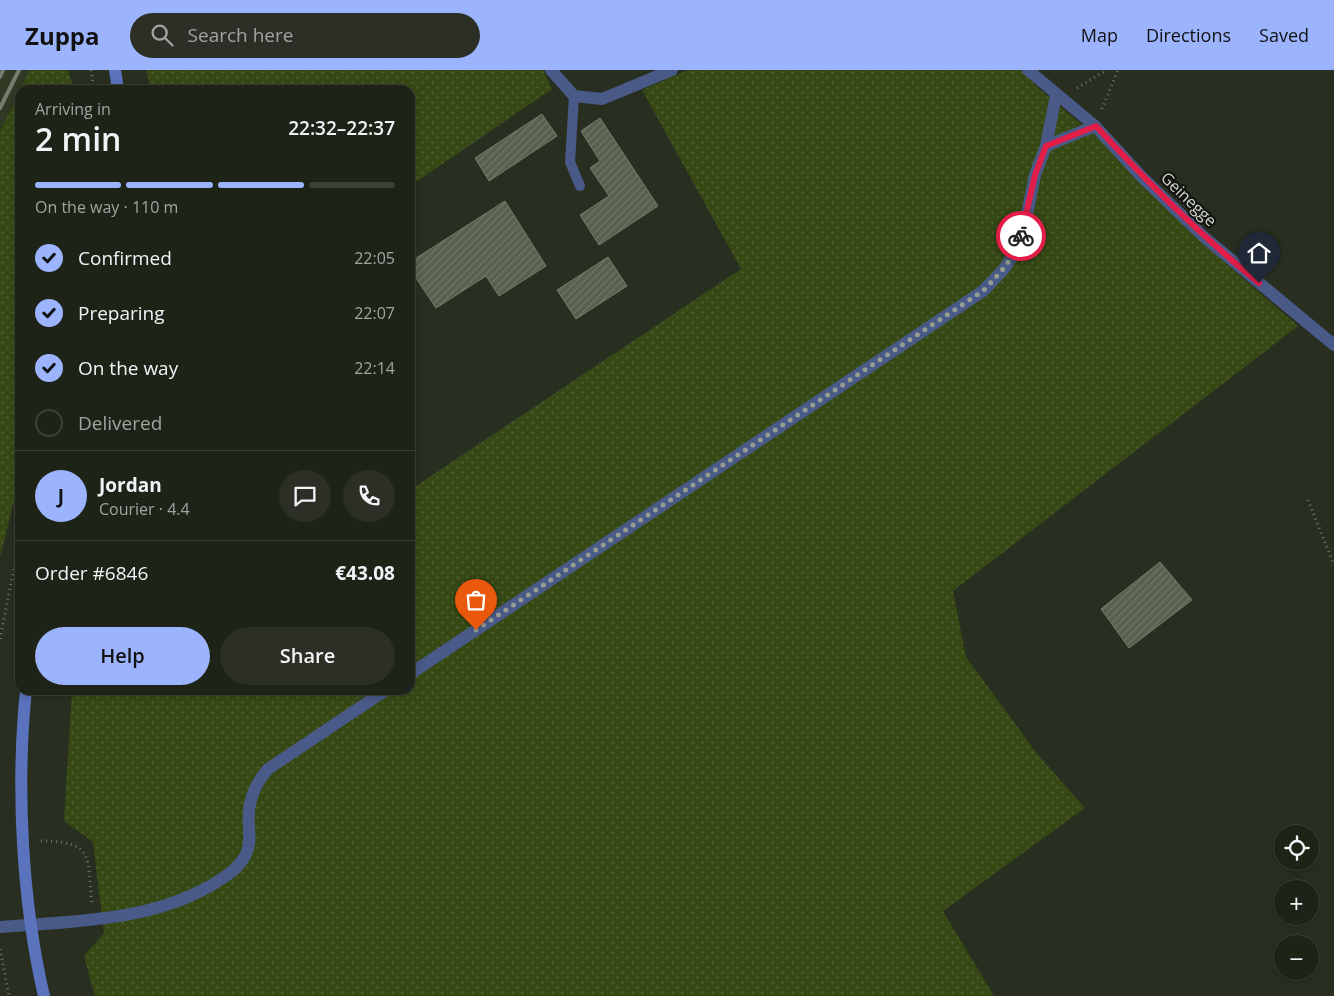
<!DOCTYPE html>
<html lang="en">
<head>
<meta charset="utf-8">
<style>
  :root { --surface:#1e2318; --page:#2b2f25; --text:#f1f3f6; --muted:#a1a4a2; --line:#3c4037; --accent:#9bb4fd }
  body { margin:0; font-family:"Open Sans",sans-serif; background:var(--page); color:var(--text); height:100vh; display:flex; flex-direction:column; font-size:19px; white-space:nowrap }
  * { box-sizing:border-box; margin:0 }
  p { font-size:16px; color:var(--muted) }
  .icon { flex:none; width:28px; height:28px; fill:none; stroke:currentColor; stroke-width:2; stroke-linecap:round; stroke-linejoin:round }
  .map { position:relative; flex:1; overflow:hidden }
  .sheet { position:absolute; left:15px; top:15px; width:400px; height:610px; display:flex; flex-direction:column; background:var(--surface); border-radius:15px; box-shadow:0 2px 8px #0003,0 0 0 1px var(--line) }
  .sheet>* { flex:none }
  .fabs { position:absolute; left:1274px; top:755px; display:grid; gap:10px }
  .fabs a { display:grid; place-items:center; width:45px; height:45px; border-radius:50%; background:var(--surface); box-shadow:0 2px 8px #0003,0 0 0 1px var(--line); font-size:25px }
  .pin { position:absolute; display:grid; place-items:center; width:42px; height:42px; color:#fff; margin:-51px -21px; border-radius:50% 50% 50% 0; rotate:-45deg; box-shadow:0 0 5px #0007 }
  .pin .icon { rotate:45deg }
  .courier { position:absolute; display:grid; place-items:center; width:50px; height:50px; margin:-25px; border:4px solid #e11d48; border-radius:50%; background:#fff; color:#222; box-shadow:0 1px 6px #0007 }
  .head em { font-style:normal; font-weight:600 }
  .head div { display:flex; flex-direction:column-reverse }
  .head { display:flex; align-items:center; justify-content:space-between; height:85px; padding:0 20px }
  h1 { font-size:32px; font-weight:600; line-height:38px }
  .bar { display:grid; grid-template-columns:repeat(4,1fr); gap:8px 5px; align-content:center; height:60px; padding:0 20px }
  .bar i { height:6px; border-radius:4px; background:var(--line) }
  .bar .selected { background:var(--accent) }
  .bar p { grid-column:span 4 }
  .line { display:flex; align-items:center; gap:12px; padding:0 20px; border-top:1px solid var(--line) }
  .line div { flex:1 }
  .round { display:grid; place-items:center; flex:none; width:52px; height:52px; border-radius:26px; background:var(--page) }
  ol { padding:0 20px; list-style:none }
  li { display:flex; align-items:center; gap:15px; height:55px }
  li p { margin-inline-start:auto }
  li .icon { padding:5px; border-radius:50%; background:var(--accent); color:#111; stroke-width:4 }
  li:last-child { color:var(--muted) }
  li i { width:28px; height:28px; border:2px solid var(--line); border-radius:50% }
  .action { display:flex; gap:10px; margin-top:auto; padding:10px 20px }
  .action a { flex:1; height:58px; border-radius:30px; background:var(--accent); color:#111; font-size:20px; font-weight:600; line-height:58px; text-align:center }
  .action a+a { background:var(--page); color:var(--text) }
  header { display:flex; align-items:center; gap:30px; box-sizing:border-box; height:70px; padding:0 25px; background:var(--accent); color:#111 }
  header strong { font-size:24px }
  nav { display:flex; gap:28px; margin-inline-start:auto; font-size:18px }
  .search { width:350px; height:45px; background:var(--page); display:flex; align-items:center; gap:12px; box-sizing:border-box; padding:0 18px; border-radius:28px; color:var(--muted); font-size:19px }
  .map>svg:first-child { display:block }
</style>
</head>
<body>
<header>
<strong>Zuppa</strong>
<div class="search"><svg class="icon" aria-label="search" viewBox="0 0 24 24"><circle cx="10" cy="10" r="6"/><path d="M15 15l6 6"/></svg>Search here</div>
<nav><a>Map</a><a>Directions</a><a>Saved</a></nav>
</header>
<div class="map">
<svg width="1334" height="926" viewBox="0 0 1334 926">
  <defs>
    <pattern id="grass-dots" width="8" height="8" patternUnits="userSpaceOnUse" patternTransform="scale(1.25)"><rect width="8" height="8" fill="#364915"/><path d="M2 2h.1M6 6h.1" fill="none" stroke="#526236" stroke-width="1.8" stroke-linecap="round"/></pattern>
    <pattern id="building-hatch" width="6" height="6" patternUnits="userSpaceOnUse" patternTransform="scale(1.25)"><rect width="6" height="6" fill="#585f4f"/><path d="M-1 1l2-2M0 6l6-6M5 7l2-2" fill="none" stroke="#6f7567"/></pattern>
  </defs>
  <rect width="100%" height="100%" fill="#282f20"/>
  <!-- built -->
  <polygon fill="#303924" points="0,0 30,0 0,61"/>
  <!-- grass -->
  <g fill="url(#grass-dots)">
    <polygon points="30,0 68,0 74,20 20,20"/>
    <polygon points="146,0 543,0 552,19 410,116 410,20 151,20"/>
    <polygon points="688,0 1021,0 1039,19 1103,72 1200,171 1298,256 953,521 966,587 1038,685 1085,738 943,841 994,926 95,926 84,886 104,863 93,772 64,751 72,620 410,620 410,420 741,199 642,20"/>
    <polygon points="20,21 20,406 0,487 0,61"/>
  </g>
  <!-- building -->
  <g fill="url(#building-hatch)" stroke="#737b6a">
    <polygon points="542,44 557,66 489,111 475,88"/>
    <polygon points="600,48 658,136 599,175 580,145 609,126 590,98 600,91 581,61"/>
    <polygon points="505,131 546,196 499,226 486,206 436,238 410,199 410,192"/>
    <polygon points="608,187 627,216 576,249 557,220"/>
    <polygon points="1160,492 1192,530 1129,578 1101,539"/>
  </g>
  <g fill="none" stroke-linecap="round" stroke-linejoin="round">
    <!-- path -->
    <g stroke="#6f7568" stroke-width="3" stroke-dasharray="1 4" stroke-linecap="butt">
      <polyline points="91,0 94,20"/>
      <polyline points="1077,18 1106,0"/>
      <polyline points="1102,39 1118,0"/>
      <polyline points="1308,430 1334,495"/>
      <polyline points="0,569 20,467"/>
      <path d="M41 771C95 771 87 788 92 833"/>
      <polyline points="0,879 9,926"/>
    </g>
    <!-- lane -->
    <polyline stroke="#4a5a88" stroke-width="10" points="574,26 570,92 580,116"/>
    <!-- street -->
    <g stroke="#4a5a88" stroke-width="12">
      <polyline points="551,0 574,26 602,29 672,0"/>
      <polyline points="1028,0 1095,56 1141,106 1204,167 1334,275"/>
      <polyline points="1046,76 1095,56"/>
      <polyline points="410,604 983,221 1004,199 1017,179 1024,159 1035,105 1046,76 1056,25"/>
      <path d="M0 857C71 851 147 852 210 816 225 807 238 800 246 784 251 774 249 764 249 754 247 732 254 715 268 699L386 620"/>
    </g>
    <!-- secondary -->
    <g stroke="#5b72bc" stroke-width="12">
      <polyline points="115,0 118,20"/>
      <path d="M26 620C16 716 22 832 44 926"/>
    </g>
    <!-- rail -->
    <g stroke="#757b6f" stroke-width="4">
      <polyline points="0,7 3,0"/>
      <polyline points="0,38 19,0"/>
    </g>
  </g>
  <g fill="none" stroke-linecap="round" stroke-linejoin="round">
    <!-- done -->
    <path stroke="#969c90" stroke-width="5" stroke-dasharray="0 9" d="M476 560 983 221C999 204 1014 189 1021 166"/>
    <!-- route -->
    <path stroke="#e11d48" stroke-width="6" d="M1021 166 1035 105 1046 76 1096 56C1147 112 1200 165 1259 213"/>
  </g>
  <g text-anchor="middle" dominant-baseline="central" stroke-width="4.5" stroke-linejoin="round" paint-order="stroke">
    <!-- street labels -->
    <g font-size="16" fill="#d2d7cd" stroke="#13160f">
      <text transform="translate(1189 129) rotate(44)">Geinegge</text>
    </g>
  </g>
</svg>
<div class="fabs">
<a><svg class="icon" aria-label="locate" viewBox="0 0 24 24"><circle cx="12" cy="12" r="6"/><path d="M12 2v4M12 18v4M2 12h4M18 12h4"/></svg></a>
<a>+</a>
<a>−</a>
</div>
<div class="pin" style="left:476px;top:560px;background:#ea580c"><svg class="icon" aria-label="bag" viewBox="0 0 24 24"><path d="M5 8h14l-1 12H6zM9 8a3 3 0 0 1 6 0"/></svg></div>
<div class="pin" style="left:1259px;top:213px;background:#1f2937"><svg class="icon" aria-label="home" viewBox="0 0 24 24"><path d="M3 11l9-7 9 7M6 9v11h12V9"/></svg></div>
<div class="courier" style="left:1021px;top:166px"><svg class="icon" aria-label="bike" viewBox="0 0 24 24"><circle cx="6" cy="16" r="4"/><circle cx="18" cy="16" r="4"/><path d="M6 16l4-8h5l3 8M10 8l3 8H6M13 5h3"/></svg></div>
<section class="sheet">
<div class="head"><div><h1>2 min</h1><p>Arriving in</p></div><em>22:32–22:37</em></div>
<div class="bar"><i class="selected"></i><i class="selected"></i><i class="selected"></i><i></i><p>On the way · 110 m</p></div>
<ol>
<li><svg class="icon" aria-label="check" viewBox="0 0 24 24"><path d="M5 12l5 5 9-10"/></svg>Confirmed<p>22:05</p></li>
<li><svg class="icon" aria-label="check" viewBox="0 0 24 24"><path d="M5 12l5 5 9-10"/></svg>Preparing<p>22:07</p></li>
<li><svg class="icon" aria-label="check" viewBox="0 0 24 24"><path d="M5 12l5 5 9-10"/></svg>On the way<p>22:14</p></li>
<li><i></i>Delivered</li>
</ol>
<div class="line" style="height:90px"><b class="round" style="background:var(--accent);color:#111">J</b><div><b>Jordan</b><p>Courier · 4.4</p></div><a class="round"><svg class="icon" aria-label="chat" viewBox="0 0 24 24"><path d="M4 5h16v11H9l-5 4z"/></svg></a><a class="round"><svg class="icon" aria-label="phone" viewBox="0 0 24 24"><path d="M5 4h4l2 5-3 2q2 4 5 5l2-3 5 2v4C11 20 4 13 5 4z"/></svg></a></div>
<div class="line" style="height:65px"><div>Order #6846</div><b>€43.08</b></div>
<div class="action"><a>Help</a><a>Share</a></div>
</section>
</div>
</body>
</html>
